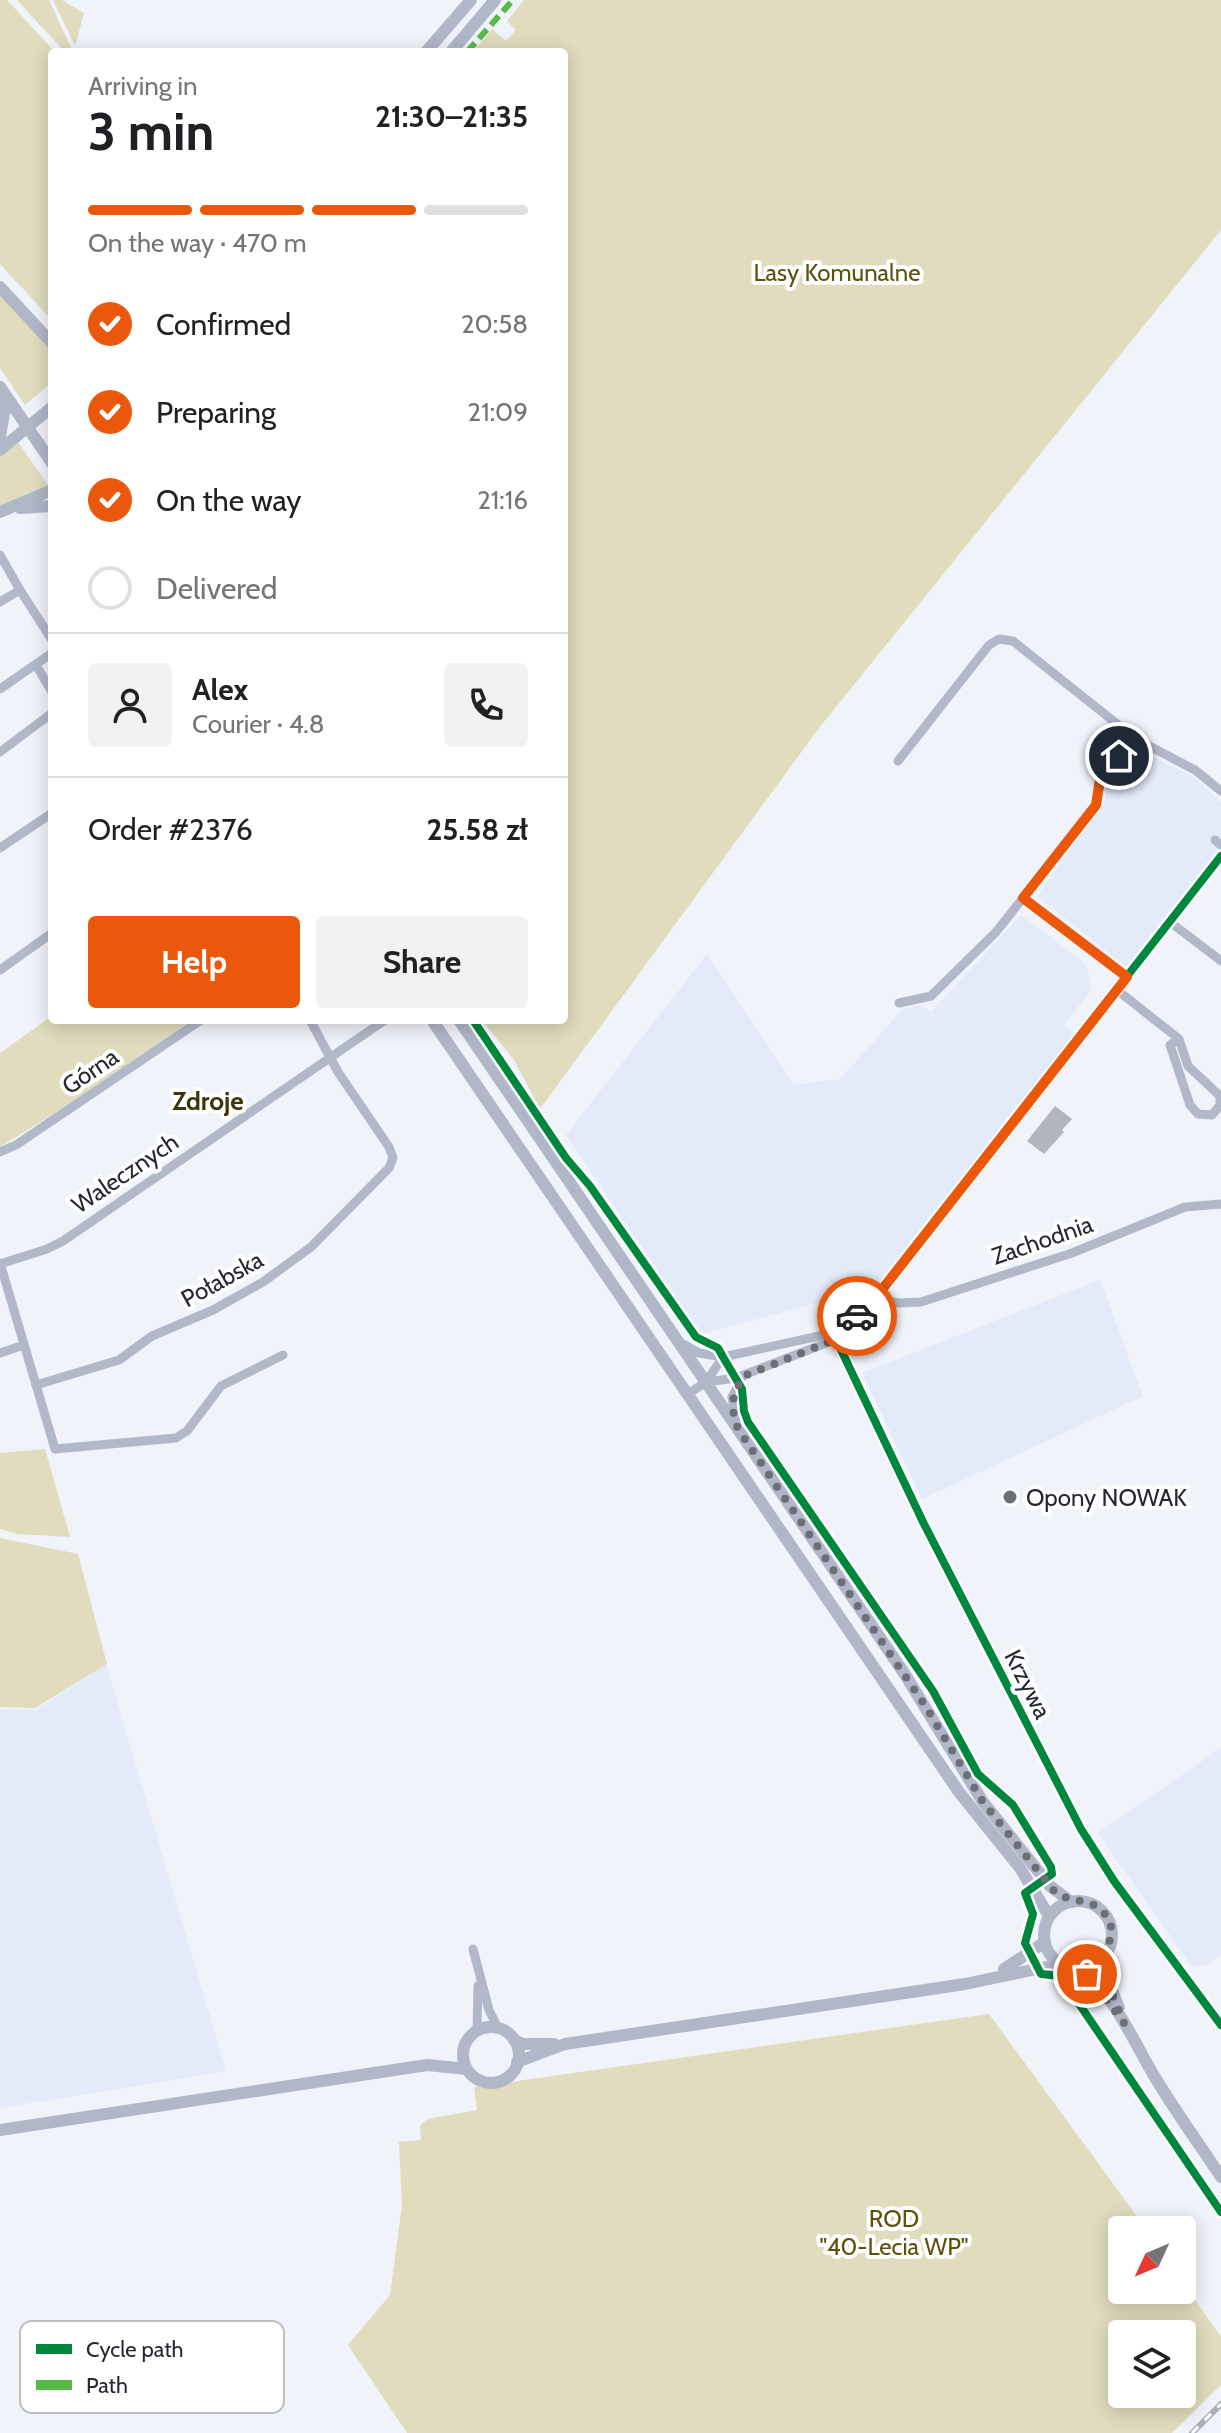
<!DOCTYPE html>
<html lang="en">
<head>
<meta charset="utf-8">
<style>
  :root { --surface:#fff; --page:#f2f2f2; --text:#202124; --muted:#757577; --line:#e0e0e0; --accent:#ea580c }
  body { margin:0; font-family:Cabin,sans-serif; background:var(--page); color:var(--text); height:100vh; display:flex; flex-direction:column; font-size:30px; white-space:nowrap }
  * { box-sizing:border-box; margin:0 }
  p { font-size:26px; color:var(--muted) }
  .icon { flex:none; width:44px; height:44px; fill:none; stroke:currentColor; stroke-width:2; stroke-linecap:round; stroke-linejoin:round }
  .map { position:relative; flex:1; overflow:hidden }
  .details { position:absolute; left:48px; top:48px; width:520px; height:976px; display:flex; flex-direction:column; background:var(--surface); border-radius:8px; box-shadow:0 4px 20px #0003 }
  .details>* { flex:none }
  .needle { width:52px; rotate:226deg }
  .tools { position:absolute; left:1108px; top:2216px; display:grid; gap:16px }
  .tools a { display:grid; place-items:center; width:88px; height:88px; border-radius:8px; background:var(--surface); box-shadow:0 4px 20px #0003; font-size:40px }
  .pin { position:absolute; display:grid; place-items:center; width:68px; height:68px; color:#fff; margin:-34px; border:4px solid #fff; border-radius:50%; box-shadow:0 2px 8px #0007 }
  .courier { position:absolute; display:grid; place-items:center; width:80px; height:80px; margin:-40px; border:6px solid #ea580c; border-radius:50%; background:#fff; color:#222; box-shadow:0 2px 10px #0007 }
  .overview em { font-style:normal; font-weight:700 }
  .overview div { display:flex; flex-direction:column-reverse }
  .overview { display:flex; align-items:center; justify-content:space-between; height:136px; padding:0 40px }
  h1 { font-size:52px; font-weight:700; line-height:60px }
  .bar { display:grid; grid-template-columns:repeat(4,1fr); gap:12px 8px; align-content:center; height:96px; padding:0 40px }
  .bar i { height:10px; border-radius:6px; background:var(--line) }
  .bar .on { background:var(--accent) }
  .bar p { grid-column:span 4 }
  .line { display:flex; align-items:center; gap:20px; padding:0 40px; border-top:2px solid var(--line) }
  .line div { flex:1 }
  .round { display:grid; place-items:center; flex:none; width:84px; height:84px; border-radius:8px; background:var(--page) }
  ol { padding:0 40px; list-style:none }
  li { display:flex; align-items:center; gap:24px; height:88px }
  li p { margin-inline-start:auto }
  li .icon { padding:8px; border-radius:50%; background:var(--accent); color:#fff; stroke-width:4 }
  li:last-child { color:var(--muted) }
  li i { width:44px; height:44px; border:4px solid var(--line); border-radius:50% }
  .action { display:flex; gap:16px; margin-top:auto; padding:16px 40px }
  .action a { flex:1; height:92px; border-radius:8px; background:var(--accent); color:#fff; font-size:32px; font-weight:700; line-height:92px; text-align:center }
  .action a+a { background:var(--page); color:var(--text) }
  .map>svg:first-child { display:block }
</style>
</head>
<body>
<div class="map">
<svg width="1221" height="2433" viewBox="0 0 1221 2433">
  <rect width="100%" height="100%" fill="#f1f3fa"/>
  <!-- built -->
  <g fill="#e3eaf8">
    <polygon points="1132,746 1193,777 1221,802 1221,853 1128,966 1124,965 1037,896 1105,802 1104,780"/>
    <polygon points="1021,915 1086,964 1092,989 1064,1025 1074,1034 873,1288 701,1334 566,1135 707,954 794,1085 840,1079 902,1010 921,1005 931,1012"/>
    <polygon points="1100,1280 1143,1396 922,1499 862,1373"/>
    <polygon points="106,1664 226,2071 0,2108 0,1709 36,1710"/>
    <polygon points="1221,1748 1221,1954 1207,1965 1193,1968 1098,1833"/>
  </g>
  <!-- green -->
  <g fill="#e0dcbd" fill-rule="evenodd">
    <polygon points="0,0 7,0 55,52 52,52 52,320 0,264"/>
    <polygon points="17,0 49,0 73,52 65,52"/>
    <polygon points="53,0 62,0 84,13 75,46"/>
    <polygon points="524,0 1221,0 1221,230 819,728 540,1109 514,1060 482,1020 564,1020 564,52 472,52 492,29 506,41 516,30 507,21"/>
    <polygon points="0,295 52,351 52,382 25,405 0,368"/>
    <polygon points="18,442 48,485 0,506 0,457"/>
    <polygon points="52,1016 52,1020 192,1020 63,1108 0,1147 0,1053"/>
    <polygon points="45,1449 70,1537 17,1534 0,1529 0,1453"/>
    <polygon points="0,1538 78,1554 107,1664 35,1708 0,1707"/>
    <path d="M989 2014 1147 2230H1122V2290H1182V2281L1221 2337V2385L1172 2433H407L348 2345 390 2295 402 2205 399 2142 421 2140 420 2125 428 2119 477 2110 474 2087ZM1122 2334H1182V2394H1122Z"/>
  </g>
  <!-- building -->
  <polygon fill="#b2b5bb" points="1055,1106 1072,1119 1062,1130 1064,1132 1044,1154 1027,1141"/>
  <g fill="none" stroke-linecap="round" stroke-linejoin="round">
    <!-- street -->
    <g stroke="#b1b8c8" stroke-width="9">
      <polyline points="0,555 20,590"/>
      <polyline points="0,602 20,590 52,640"/>
      <polyline points="36,665 52,692"/>
      <polyline points="0,689 52,653"/>
      <polyline points="0,752 52,713"/>
      <polyline points="898,761 989,645 999,639 1013,641 1136,739 1195,770 1221,791"/>
      <polyline points="1215,840 1221,845"/>
      <polyline points="0,848 52,813"/>
      <polyline points="1023,898 1096,805 1101,773 1136,739"/>
      <polyline points="1170,922 1221,961"/>
      <polyline points="0,970 52,933"/>
      <polyline points="1117,990 1179,1039 1188,1066 1220,1096 1220,1105 1212,1115 1198,1114 1190,1105 1170,1045 1179,1039"/>
      <polyline points="899,1003 931,996 996,932 1023,898 1127,977"/>
      <polyline points="0,1152 16,1145 201,1020"/>
      <polyline points="0,1263 55,1449 176,1438 187,1431 221,1386 283,1355"/>
      <polyline points="0,1264 47,1249 63,1241 385,1020"/>
      <polyline points="874,1299 900,1303 921,1302 1072,1253 1185,1207 1221,1204"/>
      <polyline points="834,1340 924,1524 1081,1829 1114,1881 1221,2025"/>
      <polyline points="834,1340 833,1333 857,1315 884,1287 1221,856"/>
      <polyline points="683,1344 699,1353 723,1357 833,1333"/>
      <polyline points="0,1353 24,1345"/>
      <polyline points="706,1382 736,1378 834,1340"/>
      <polyline points="36,1385 119,1360 152,1336 213,1310 263,1282 311,1247 389,1168 393,1158 389,1147 338,1072 310,1020"/>
      <polyline points="688,1394 706,1382 723,1357"/>
      <polyline points="736,1422 732,1397 743,1376"/>
      <polyline points="473,1949 489,2010 498,2028"/>
      <polyline points="477,2030 478,1986"/>
    </g>
    <!-- secondary -->
    <g stroke="#b0b7c7" stroke-width="12">
      <polyline points="426,52 471,0"/>
      <polyline points="451,52 495,0"/>
      <polyline points="0,287 52,343"/>
      <polyline points="0,387 52,463"/>
      <polyline points="0,393 4,413 0,437"/>
      <polyline points="0,450 52,407"/>
      <polyline points="20,508 52,506"/>
      <polyline points="0,512 52,490"/>
      <polyline points="432,1020 959,1792 1020,1868 1049,1916"/>
      <polyline points="459,1020 904,1673 983,1802 1050,1886 1071,1902"/>
      <circle cx="1078" cy="1935" r="34"/>
      <polyline points="1107,1954 1105,1973 1119,2008"/>
      <polyline points="1004,1969 1045,1942"/>
      <path d="M1077 1969C1112 1988 1135 2045 1156 2079 1176 2112 1199 2144 1221 2177"/>
      <circle cx="491" cy="2055" r="28"/>
      <polyline points="514,2040 523,2044 554,2044"/>
      <polyline points="517,2062 565,2044 965,1984 1060,1964"/>
      <polyline points="0,2130 427,2065 467,2069"/>
    </g>
    <defs>
      <polyline id="rail" points="1192,2433 1221,2404"/>
    </defs>
    <!-- rail casing -->
    <use href="#rail" stroke="#aaafba" stroke-width="6"/>
    <!-- rail -->
    <use href="#rail" stroke="#fff" stroke-width="3" stroke-dasharray="9" stroke-linecap="butt"/>
    <!-- quiet -->
    <polyline stroke="#58b947" stroke-width="6" stroke-dasharray="12 6" stroke-linecap="butt" points="467,52 513,0"/>
    <defs>
      <g id="cycleway">
        <polyline points="1221,856 884,1287 857,1315 833,1333 924,1524 1081,1829 1114,1881 1221,2025"/>
        <polyline points="473,1020 566,1158 590,1186 696,1337 718,1348 723,1357 742,1389 744,1411 748,1422 933,1691 978,1774 1013,1805 1051,1867 1052,1874 1025,1893 1033,1914 1025,1943 1041,1974 1060,1976 1221,2212"/>
      </g>
    </defs>
    <!-- cycleway casing -->
    <use href="#cycleway" stroke="#fff" stroke-width="13"/>
    <!-- cycleway -->
    <use href="#cycleway" stroke="#00873e" stroke-width="8"/>
  </g>
  <g fill="none" stroke-linecap="round" stroke-linejoin="round">
    <!-- done -->
    <path stroke="#6c6f76" stroke-width="8" stroke-dasharray="0 14.4" d="M857 1316 833 1333 834 1340 744 1376C731 1396 730 1407 738 1429L926 1707 983 1802 1055 1892C1072 1904 1087 1897 1101 1910 1123 1929 1102 1947 1105 1969 1107 1987 1118 2006 1124 2023L1087 1974"/>
    <!-- route -->
    <polyline stroke="#ea580c" stroke-width="10" points="857,1316 884,1287 1127,977 1023,898 1096,805 1101,773 1119,756"/>
  </g>
  <!-- markers -->
  <circle fill="#6c6f76" stroke="#fff" stroke-width="3" cx="1010" cy="1497" r="8"/>
  <g text-anchor="middle" dominant-baseline="central" stroke-width="8" stroke-linejoin="round" paint-order="stroke">
    <!-- park labels -->
    <g font-size="24" fill="#5d5209" stroke="#fff">
      <text x="837" y="272">Lasy Komunalne</text>
      <text x="894" y="2218">ROD<tspan x="894" dy="28">"40-Lecia WP"</tspan></text>
    </g>
    <!-- street labels -->
    <g font-size="24" fill="#25282f" stroke="#fff">
      <text transform="translate(90 1071) rotate(-34)">Górna</text>
      <text transform="translate(125 1173) rotate(-34)">Walecznych</text>
      <text transform="translate(1042 1240) rotate(-19)">Zachodnia</text>
      <text transform="translate(222 1279) rotate(-29)">Połabska</text>
      <text transform="translate(1028 1684) rotate(63)">Krzywa</text>
    </g>
    <!-- poi labels -->
    <g font-size="24" fill="#25282f" stroke="#fff" text-anchor="start">
      <text x="1026" y="1497">Opony NOWAK</text>
    </g>
    <!-- neighbourhood labels -->
    <g font-size="26" font-weight="bold" fill="#3d360b" stroke="#fff">
      <text x="208" y="1101">Zdroje</text>
    </g>
  </g>
  <!-- legend -->
  <rect x="20" y="2321" width="264" height="92" rx="12" fill="#fff" stroke="#bebec1" stroke-width="2"/>
  <rect x="36" y="2344" width="36" height="10" fill="#00873e"/>
  <rect x="36" y="2380" width="36" height="10" fill="#58b947"/>
  <g font-size="22" fill="#25282f">
    <text x="86" y="2357">Cycle path</text>
    <text x="86" y="2393">Path</text>
  </g>
</svg>
<div class="tools">
<a><svg class="needle" viewBox="-14 -14 28 28"><path d="M0-13l5 13h-10z" fill="#e53935"/><path d="M0 13l5-13h-10z" fill="#757577"/></svg></a>
<a><svg class="icon" aria-label="layers" viewBox="0 0 24 24"><path d="M12 4l9 5-9 5-9-5zM3 14l9 5 9-5"/></svg></a>
</div>
<div class="pin" style="left:1087px;top:1974px;background:#ea580c"><svg class="icon" aria-label="bag" viewBox="0 0 24 24"><path d="M5 8h14l-1 12H6zM9 8a3 3 0 0 1 6 0"/></svg></div>
<div class="pin" style="left:1119px;top:756px;background:#1f2937"><svg class="icon" aria-label="home" viewBox="0 0 24 24"><path d="M3 11l9-7 9 7M6 9v11h12V9"/></svg></div>
<div class="courier" style="left:857px;top:1316px"><svg class="icon" aria-label="car" viewBox="0 0 24 24"><path d="M5 17H2v-5l4-1 3-4h7l3 4 3 1v5h-3M9 17h6M6 11h13"/><circle cx="7" cy="17" r="2"/><circle cx="17" cy="17" r="2"/></svg></div>
<section class="details">
<div class="overview"><div><h1>3 min</h1><p>Arriving in</p></div><em>21:30–21:35</em></div>
<div class="bar"><i class="on"></i><i class="on"></i><i class="on"></i><i></i><p>On the way · 470 m</p></div>
<ol>
<li><svg class="icon" aria-label="check" viewBox="0 0 24 24"><path d="M5 12l5 5 9-10"/></svg>Confirmed<p>20:58</p></li>
<li><svg class="icon" aria-label="check" viewBox="0 0 24 24"><path d="M5 12l5 5 9-10"/></svg>Preparing<p>21:09</p></li>
<li><svg class="icon" aria-label="check" viewBox="0 0 24 24"><path d="M5 12l5 5 9-10"/></svg>On the way<p>21:16</p></li>
<li><i></i>Delivered</li>
</ol>
<div class="line" style="height:144px"><a class="round"><svg class="icon" aria-label="person" viewBox="0 0 24 24"><circle cx="12" cy="8" r="4"/><path d="M4 21q1-7 8-7t8 7"/></svg></a><div><b>Alex</b><p>Courier · 4.8</p></div><a class="round"><svg class="icon" aria-label="phone" viewBox="0 0 24 24"><path d="M5 4h4l2 5-3 2q2 4 5 5l2-3 5 2v4C11 20 4 13 5 4z"/></svg></a></div>
<div class="line" style="height:104px"><div>Order #2376</div><b>25.58 zł</b></div>
<div class="action"><a>Help</a><a>Share</a></div>
</section>
</div>
</body>
</html>
